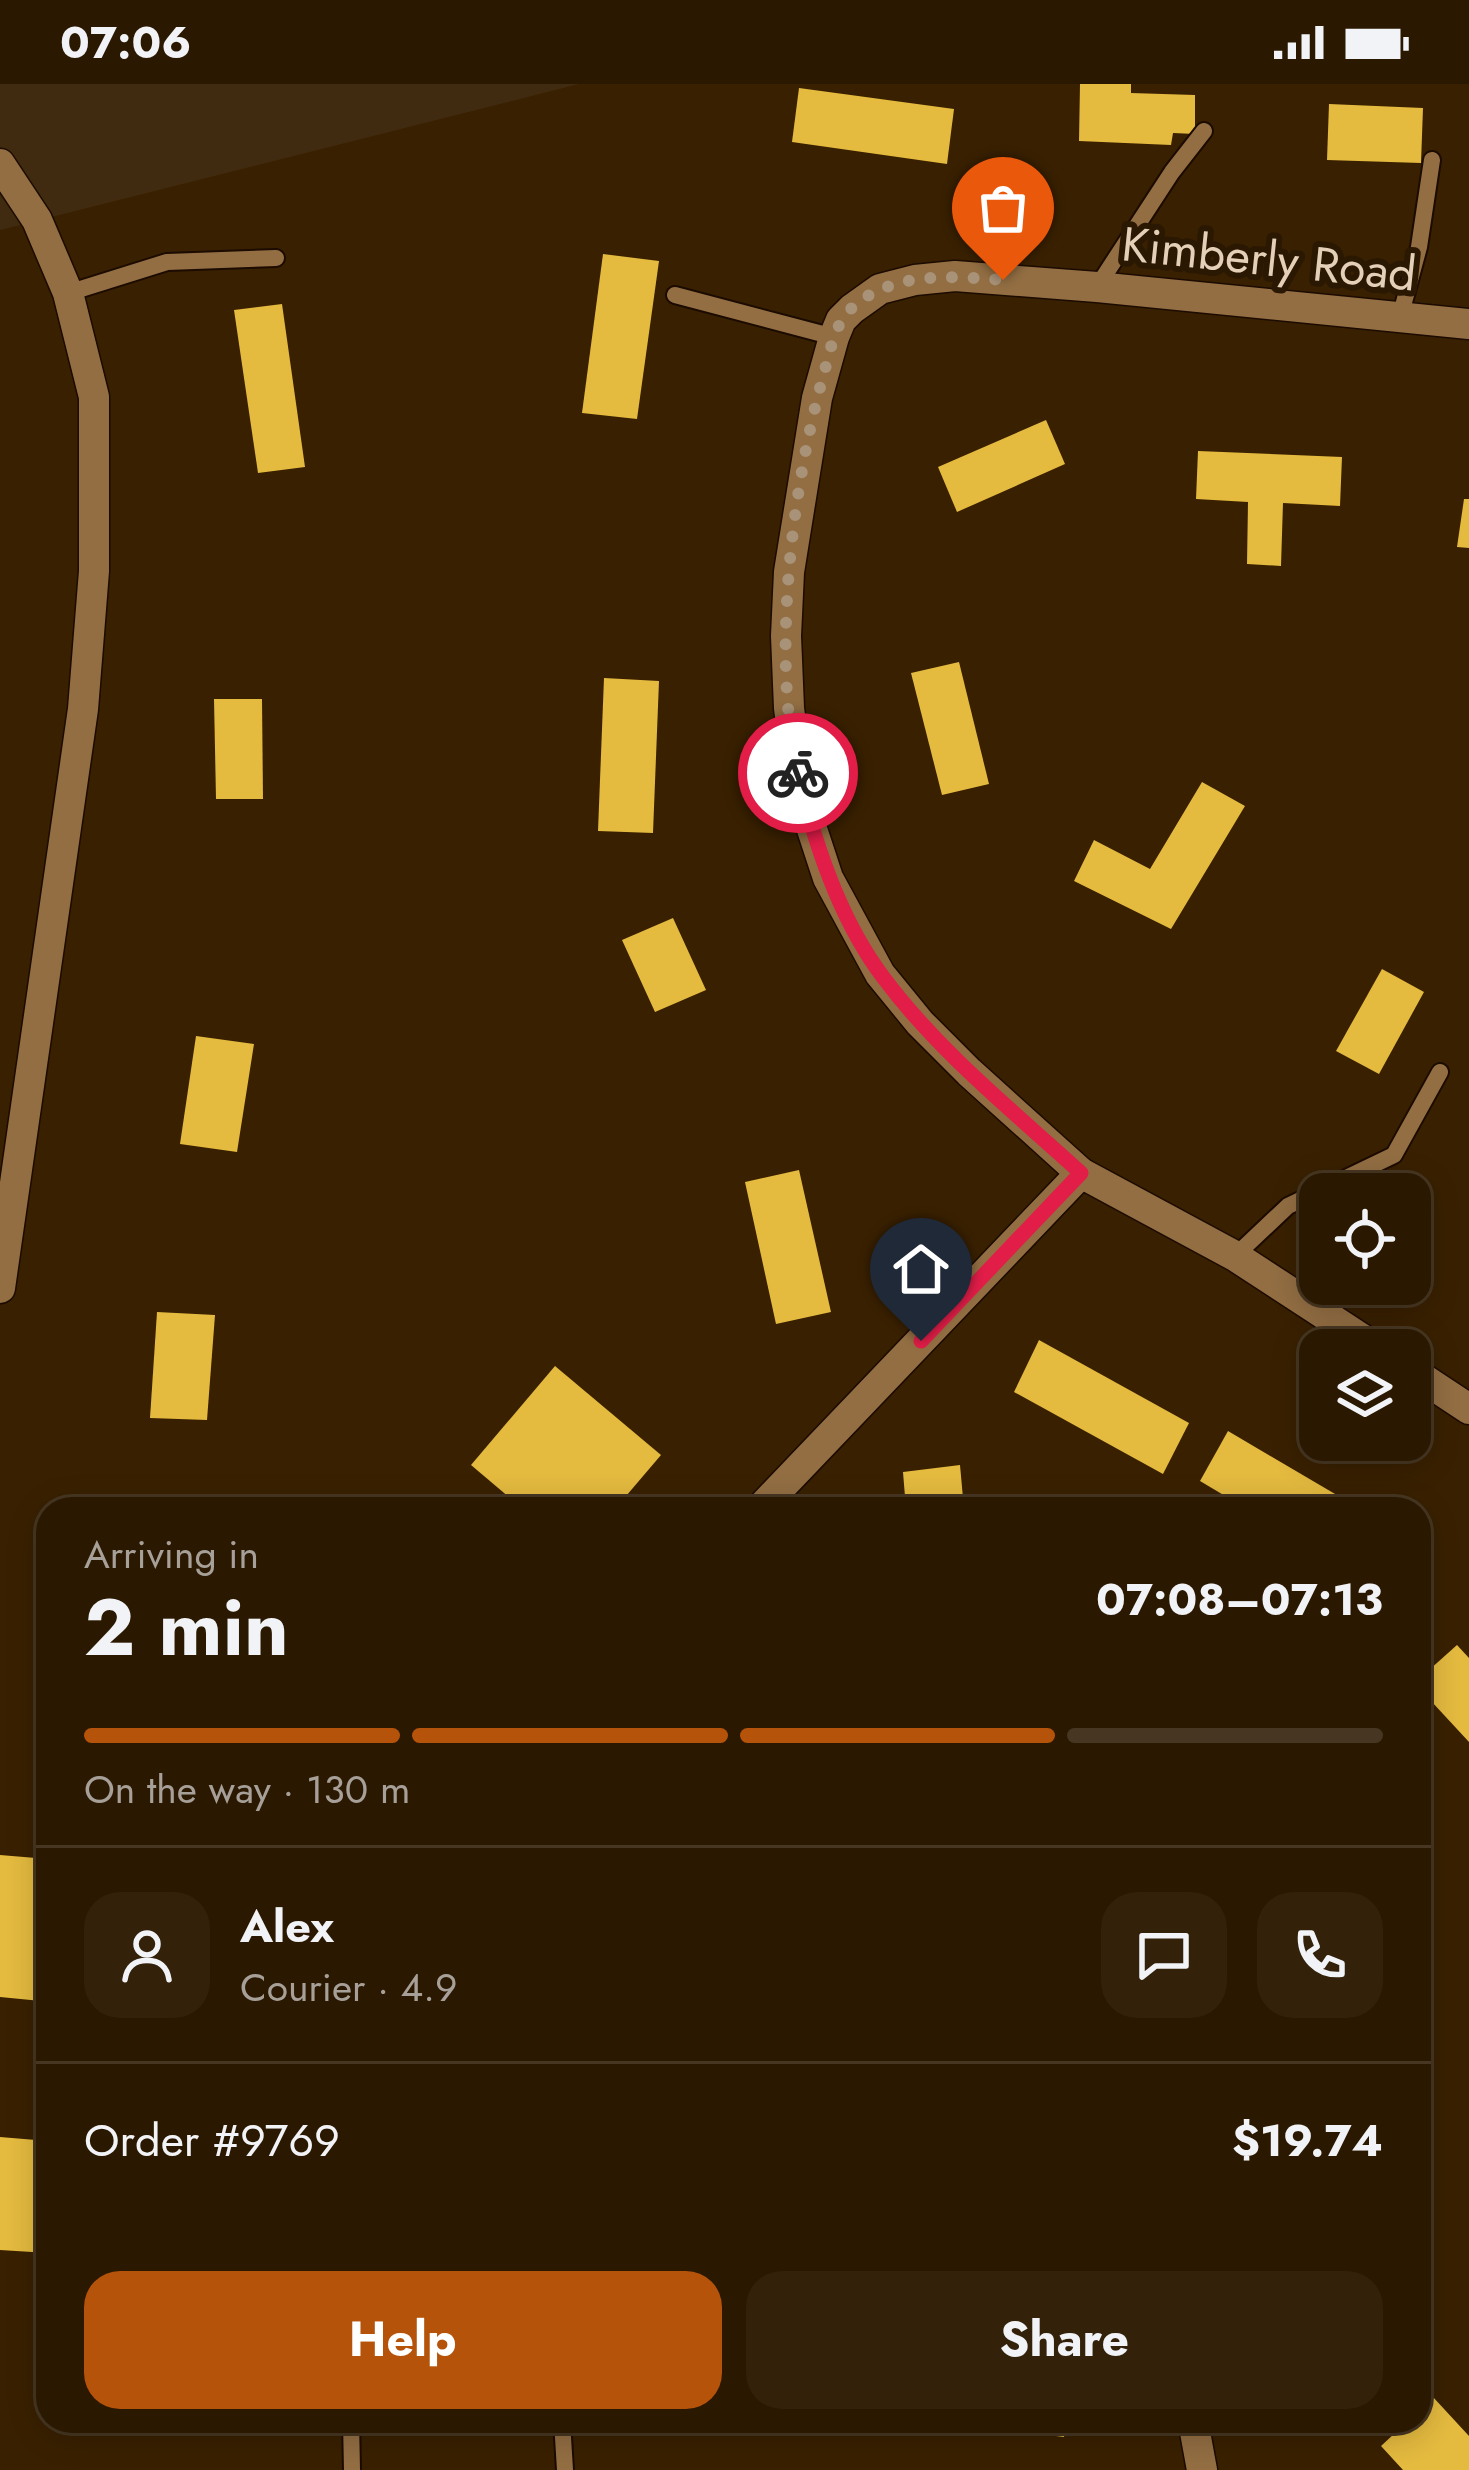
<!DOCTYPE html>
<html lang="en">
<head>
<meta charset="utf-8">
<style>
  :root { --surface:#2b1800; --page:#33210a; --text:#f1f3f6; --muted:#a6a099; --line:#473722; --accent:#b45309 }
  body { margin:0; font-family:Jost,sans-serif; background:var(--page); color:var(--text); height:100vh; display:flex; flex-direction:column; font-size:45px; white-space:nowrap }
  * { box-sizing:border-box; margin:0 }
  p { font-size:39px; color:var(--muted) }
  .icon { flex:none; width:66px; height:66px; fill:none; stroke:currentColor; stroke-width:2; stroke-linecap:round; stroke-linejoin:round }
  .map { position:relative; flex:1; overflow:hidden }
  .sheet { position:absolute; left:36px; top:1413px; width:1395px; height:936px; display:flex; flex-direction:column; background:var(--surface); border-radius:36px; box-shadow:0 6px 30px #0003,0 0 0 3px var(--line) }
  .sheet>* { flex:none }
  .controls { position:absolute; left:1299px; top:1089px; display:grid; gap:24px }
  .controls a { display:grid; place-items:center; width:132px; height:132px; border-radius:24px; background:var(--surface); box-shadow:0 6px 30px #0003,0 0 0 3px var(--line); font-size:60px }
  .pin { position:absolute; display:grid; place-items:center; width:102px; height:102px; color:#fff; margin:-123px -51px; border-radius:50% 50% 50% 0; rotate:-45deg; box-shadow:0 0 12px #0007 }
  .pin .icon { rotate:45deg }
  .courier { position:absolute; display:grid; place-items:center; width:120px; height:120px; margin:-60px; border:9px solid #e11d48; border-radius:50%; background:#fff; color:#222; box-shadow:0 3px 15px #0007 }
  .headline em { font-style:normal; font-weight:700 }
  .headline div { display:flex; flex-direction:column-reverse }
  .headline { display:flex; align-items:center; justify-content:space-between; height:204px; padding:0 48px }
  h1 { font-size:78px; font-weight:700; line-height:90px }
  .bar { display:grid; grid-template-columns:repeat(4,1fr); gap:18px 12px; align-content:center; height:144px; padding:0 48px }
  .bar i { height:15px; border-radius:9px; background:var(--line) }
  .bar .active { background:var(--accent) }
  .bar p { grid-column:span 4 }
  .line { display:flex; align-items:center; gap:30px; padding:0 48px; border-top:3px solid var(--line) }
  .line div { flex:1 }
  .round { display:grid; place-items:center; flex:none; width:126px; height:126px; border-radius:36px; background:var(--page) }
  .action { display:flex; gap:24px; margin-top:auto; padding:24px 48px }
  .action a { flex:1; height:138px; border-radius:36px; background:var(--accent); color:#fff; font-size:48px; font-weight:700; line-height:138px; text-align:center }
  .action a+a { background:var(--page); color:var(--text) }
  .status { display:flex; justify-content:space-between; align-items:center; height:84px; padding:0 60px; background:var(--surface); direction:ltr }
  .status svg { height:33px; fill:currentColor }
  .map>svg:first-child { display:block }
</style>
</head>
<body>
<div class="status"><b>07:06</b><svg viewBox="0 0 49 12"><path d="M0 12V9h3v3zM5 12V6h3v6zM10 12V3h3v9zM15 12V0h3v12zM26 1h20v11H26zM47 4h2v5h-2z"/></svg></div>
<div class="map">
<svg width="1469" height="2386" viewBox="0 0 1469 2386">
  <rect width="100%" height="100%" fill="#392000"/>
  <!-- built -->
  <polygon fill="#412b10" points="0,0 579,0 0,146"/>
  <!-- building -->
  <g fill="#e4ba3f">
    <polygon points="1080,0 1131,0 1131,9 1195,11 1195,50 1173,49 1171,61 1079,57"/>
    <polygon points="799,4 954,25 947,80 792,58"/>
    <polygon points="1329,20 1423,24 1421,79 1327,76"/>
    <polygon points="603,170 659,177 637,335 582,329"/>
    <polygon points="282,220 305,383 258,389 234,226"/>
    <polygon points="1046,336 1065,380 957,428 938,383"/>
    <polygon points="1198,367 1342,373 1340,422 1283,419 1281,482 1247,480 1248,418 1196,415"/>
    <polygon points="1464,415 1469,415 1469,464 1457,463"/>
    <polygon points="959,578 989,700 942,711 911,589"/>
    <polygon points="604,594 659,597 653,749 598,747"/>
    <polygon points="214,615 262,615 263,715 216,715"/>
    <polygon points="1202,698 1245,722 1171,845 1074,797 1094,756 1150,785"/>
    <polygon points="673,834 706,906 655,928 622,856"/>
    <polygon points="1382,885 1424,908 1379,990 1336,967"/>
    <polygon points="196,952 254,960 237,1068 180,1060"/>
    <polygon points="799,1086 831,1228 776,1240 745,1098"/>
    <polygon points="157,1228 215,1231 207,1336 150,1334"/>
    <polygon points="1039,1256 1189,1339 1163,1390 1014,1308"/>
    <polygon points="555,1282 661,1371 615,1425 523,1425 471,1381"/>
    <polygon points="1228,1347 1347,1417 1343,1425 1247,1425 1200,1397"/>
    <polygon points="960,1381 964,1425 906,1425 903,1388"/>
    <polygon points="1457,1561 1469,1574 1469,1658 1419,1604 1419,1595"/>
    <polygon points="0,1771 48,1775 48,1855 41,1917 0,1913"/>
    <polygon points="0,2053 48,2057 48,2169 0,2166"/>
    <polygon points="1433,2313 1469,2352 1469,2386 1403,2386 1381,2362 1408,2337 1419,2337 1419,2326"/>
    <polygon points="959,2337 1066,2337 1064,2353 959,2340"/>
  </g>
  <g fill="none" stroke-linecap="round" stroke-linejoin="round">
    <defs>
      <g id="lane">
        <polyline points="1097,203 1172,88 1204,47"/>
        <polyline points="68,209 167,178 276,174"/>
        <polyline points="675,211 834,253"/>
        <polyline points="1400,233 1419,163 1432,76"/>
        <polyline points="1235,1172 1288,1122 1394,1071 1440,988"/>
        <polyline points="351,2337 352,2386"/>
        <polyline points="562,2337 565,2386"/>
      </g>
      <g id="street">
        <polyline points="0,80 37,136 68,209 94,313 94,487 83,625 0,1204"/>
        <polyline points="1379,1266 1235,1172 1081,1089 969,988 920,939 880,890 828,794 809,736 796,680 789,624 786,552 789,488 817,314 834,253 841,236 852,225 880,205 915,196 955,192 1097,203 1469,240"/>
        <polyline points="1410,1286 1469,1325"/>
        <polyline points="760,1425 1081,1089"/>
        <polyline points="1193,2337 1202,2386"/>
      </g>
    </defs>
    <!-- lane casing -->
    <use href="#lane" stroke="#1c0b00" stroke-width="20"/>
    <!-- street casing -->
    <use href="#street" stroke="#1c0b00" stroke-width="33"/>
    <!-- lane -->
    <use href="#lane" stroke="#936e43" stroke-width="16"/>
    <!-- street -->
    <use href="#street" stroke="#936e43" stroke-width="30"/>
  </g>
  <g fill="none" stroke-linecap="round" stroke-linejoin="round">
    <!-- done -->
    <path stroke="#a89278" stroke-width="12" stroke-dasharray="0 21.6" d="M798 689C771 573 792 403 824 289 831 265 834 240 853 223 893 187 953 192 1003 196"/>
    <!-- route -->
    <path stroke="#e11d48" stroke-width="15" d="M798 689C814 758 840 836 883 893 939 968 1013 1027 1081 1089L921 1257"/>
  </g>
  <g text-anchor="middle" dominant-baseline="central" stroke-width="12" stroke-linejoin="round" paint-order="stroke">
    <!-- street labels -->
    <g font-size="48" fill="#e4cfb9" stroke="#2a1802">
      <text transform="translate(1269 175) rotate(6)">Kimberly Road</text>
    </g>
  </g>
</svg>
<div class="controls">
<a><svg class="icon" aria-label="locate" viewBox="0 0 24 24"><circle cx="12" cy="12" r="6"/><path d="M12 2v4M12 18v4M2 12h4M18 12h4"/></svg></a>
<a><svg class="icon" aria-label="layers" viewBox="0 0 24 24"><path d="M12 4l9 5-9 5-9-5zM3 14l9 5 9-5"/></svg></a>
</div>
<div class="pin" style="left:1003px;top:196px;background:#ea580c"><svg class="icon" aria-label="bag" viewBox="0 0 24 24"><path d="M5 8h14l-1 12H6zM9 8a3 3 0 0 1 6 0"/></svg></div>
<div class="pin" style="left:921px;top:1257px;background:#1f2937"><svg class="icon" aria-label="home" viewBox="0 0 24 24"><path d="M3 11l9-7 9 7M6 9v11h12V9"/></svg></div>
<div class="courier" style="left:798px;top:689px"><svg class="icon" aria-label="bike" viewBox="0 0 24 24"><circle cx="6" cy="16" r="4"/><circle cx="18" cy="16" r="4"/><path d="M6 16l4-8h5l3 8M10 8l3 8H6M13 5h3"/></svg></div>
<section class="sheet">
<div class="headline"><div><h1>2 min</h1><p>Arriving in</p></div><em>07:08–07:13</em></div>
<div class="bar"><i class="active"></i><i class="active"></i><i class="active"></i><i></i><p>On the way · 130 m</p></div>
<div class="line" style="height:216px"><a class="round"><svg class="icon" aria-label="person" viewBox="0 0 24 24"><circle cx="12" cy="8" r="4"/><path d="M4 21q1-7 8-7t8 7"/></svg></a><div><b>Alex</b><p>Courier · 4.9</p></div><a class="round"><svg class="icon" aria-label="chat" viewBox="0 0 24 24"><path d="M4 5h16v11H9l-5 4z"/></svg></a><a class="round"><svg class="icon" aria-label="phone" viewBox="0 0 24 24"><path d="M5 4h4l2 5-3 2q2 4 5 5l2-3 5 2v4C11 20 4 13 5 4z"/></svg></a></div>
<div class="line" style="height:156px"><div>Order #9769</div><b>$19.74</b></div>
<div class="action"><a>Help</a><a>Share</a></div>
</section>
</div>
</body>
</html>
